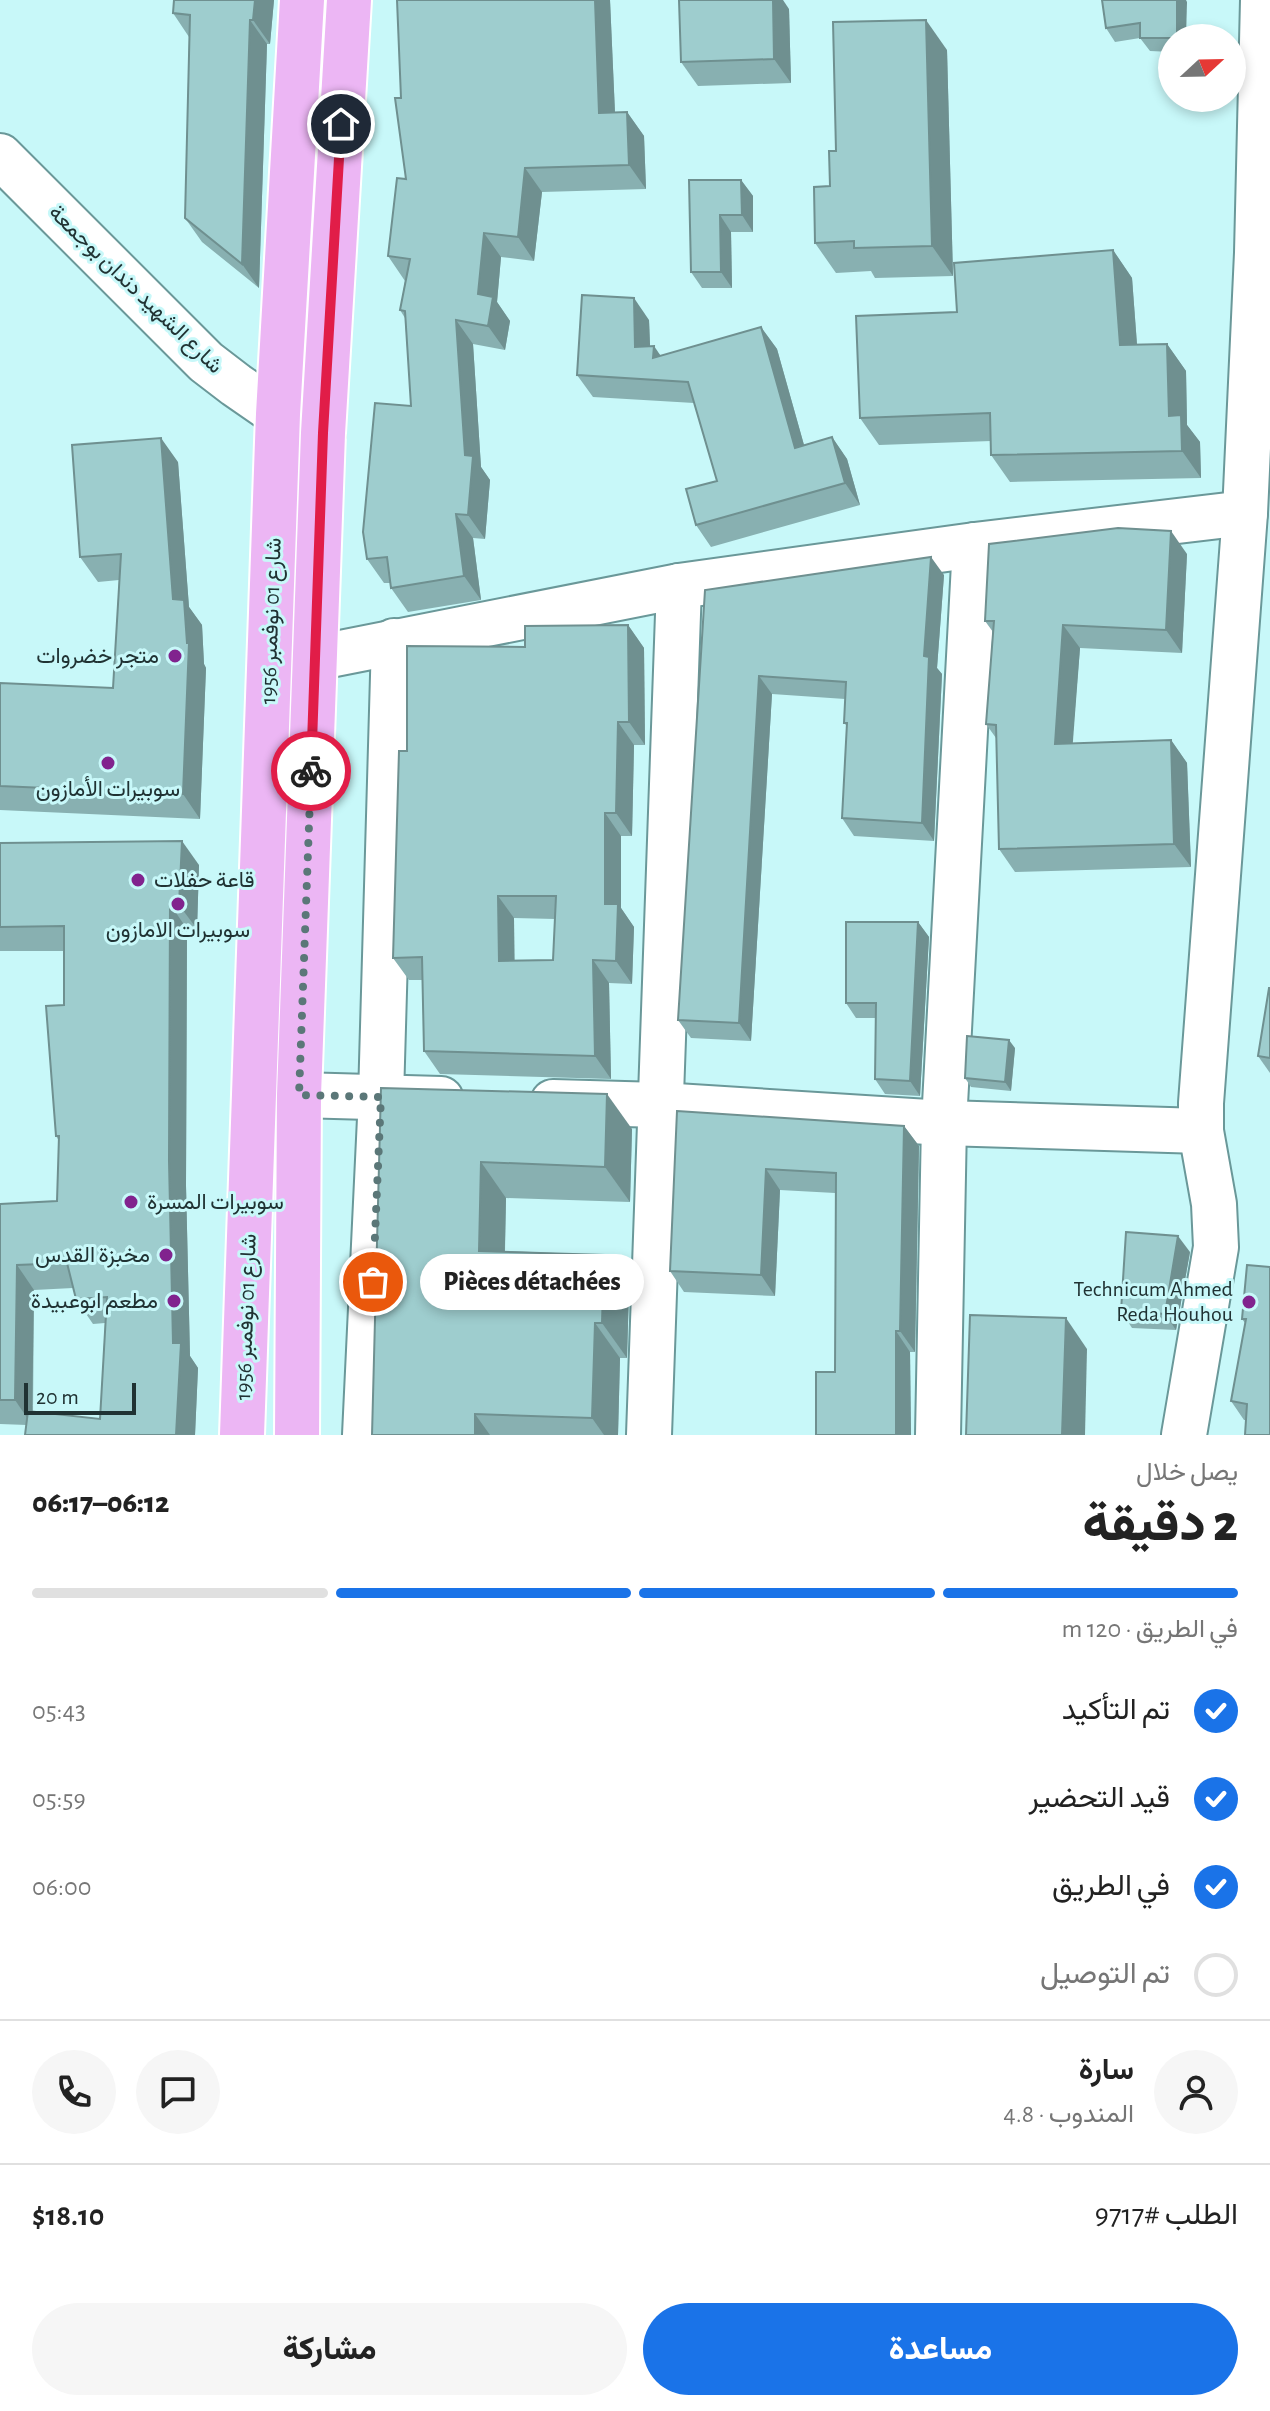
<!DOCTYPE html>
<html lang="ar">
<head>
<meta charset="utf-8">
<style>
  :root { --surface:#fff; --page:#f6f6f6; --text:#222; --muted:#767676; --line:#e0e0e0; --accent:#1a73e8 }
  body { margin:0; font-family:"Alegreya Sans",Vazirmatn,sans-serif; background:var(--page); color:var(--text); direction:rtl; height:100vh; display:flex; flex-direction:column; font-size:30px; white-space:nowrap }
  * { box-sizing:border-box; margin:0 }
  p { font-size:26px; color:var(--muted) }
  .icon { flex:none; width:44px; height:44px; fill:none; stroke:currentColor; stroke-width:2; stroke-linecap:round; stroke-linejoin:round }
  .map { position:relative; height:1435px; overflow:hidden; direction:ltr }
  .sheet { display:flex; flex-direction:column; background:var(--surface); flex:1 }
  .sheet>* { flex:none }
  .needle { width:52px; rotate:68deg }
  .buttons { position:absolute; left:1158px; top:24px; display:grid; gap:16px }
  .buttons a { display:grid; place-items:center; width:88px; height:88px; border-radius:50%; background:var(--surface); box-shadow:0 4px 12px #0003; font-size:40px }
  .scale { position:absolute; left:24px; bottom:20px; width:112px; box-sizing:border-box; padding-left:8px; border:4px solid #203233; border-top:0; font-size:22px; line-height:28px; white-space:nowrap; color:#203233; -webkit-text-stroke:6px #c8f8f9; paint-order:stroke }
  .pin { position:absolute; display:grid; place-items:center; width:68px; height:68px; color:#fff; margin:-34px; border:4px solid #fff; border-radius:50%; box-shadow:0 2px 8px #0007 }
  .courier { position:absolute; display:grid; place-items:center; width:80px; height:80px; margin:-40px; border:6px solid #e11d48; border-radius:50%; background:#fff; color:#222; box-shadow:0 2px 10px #0007 }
  .bubble { position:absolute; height:56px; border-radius:28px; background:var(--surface); box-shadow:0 4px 12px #0003; font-size:26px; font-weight:800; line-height:56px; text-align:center; direction:rtl }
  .overview em { font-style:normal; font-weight:800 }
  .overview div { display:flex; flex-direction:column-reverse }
  .overview { display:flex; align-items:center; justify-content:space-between; height:136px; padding:0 32px }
  h1 { font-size:52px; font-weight:800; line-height:60px }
  .bar { display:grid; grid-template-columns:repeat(4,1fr); gap:12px 8px; align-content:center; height:96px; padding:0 32px }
  .bar i { height:10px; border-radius:6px; background:var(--line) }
  .bar .selected { background:var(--accent) }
  .bar p { grid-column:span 4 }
  .line { display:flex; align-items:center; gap:20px; padding:0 32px; border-top:2px solid var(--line) }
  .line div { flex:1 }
  .round { display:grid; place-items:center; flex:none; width:84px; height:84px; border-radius:42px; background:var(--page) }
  ol { padding:0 32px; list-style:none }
  li { display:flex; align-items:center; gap:24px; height:88px }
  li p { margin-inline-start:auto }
  li .icon { padding:8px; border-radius:50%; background:var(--accent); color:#fff; stroke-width:4 }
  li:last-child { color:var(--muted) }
  li i { width:44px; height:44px; border:4px solid var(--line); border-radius:50% }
  .cta { display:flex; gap:16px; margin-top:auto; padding:16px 32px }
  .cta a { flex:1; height:92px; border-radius:48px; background:var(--accent); color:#fff; font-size:32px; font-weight:800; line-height:92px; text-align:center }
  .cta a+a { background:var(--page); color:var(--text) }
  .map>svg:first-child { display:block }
</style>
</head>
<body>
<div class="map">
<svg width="1270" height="1435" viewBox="0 0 1270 1435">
  <rect width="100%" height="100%" fill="#c8f8f9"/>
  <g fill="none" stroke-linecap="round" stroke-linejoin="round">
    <defs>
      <g id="minor">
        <polyline points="0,156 206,362 236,385 278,414 323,433"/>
        <polyline points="315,658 679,586 975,545 1245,513"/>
        <polyline points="299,1095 441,1099"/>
        <polyline points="553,1102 660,1105 944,1123 1201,1131"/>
        <polyline points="365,1435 381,1097 394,641"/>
        <polyline points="649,1435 679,586"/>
        <polyline points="938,1435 944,1123 975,545"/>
        <polyline points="1184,1435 1216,1247 1214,1204 1201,1131 1201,1103 1245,513 1257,253 1263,0"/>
      </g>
      <g id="primary">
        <polyline points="242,1435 278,414 302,0"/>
        <polyline points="297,1435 299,1095 323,433 349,0"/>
      </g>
    </defs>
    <!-- minor casing -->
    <use href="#minor" stroke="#6a9899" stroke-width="48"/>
    <!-- primary casing -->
    <use href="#primary" stroke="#fff" stroke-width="48"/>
    <!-- minor -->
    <use href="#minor" stroke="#fff" stroke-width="44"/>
    <!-- primary -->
    <use href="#primary" stroke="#ecb6f4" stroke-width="44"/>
  </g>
  <!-- wall -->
  <g fill="#88b0b1" fill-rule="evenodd">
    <polygon points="274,0 270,44 267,44 259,288 202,242 185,218 189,37 173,13"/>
    <polygon points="397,0 610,0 615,112 627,112 644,136 646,189 542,192 534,261 501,257 497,302 510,321 505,350 473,344 481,467 490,480 485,539 473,538 481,600 408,612 391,588 390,583 384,583 367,559 411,406 405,318 400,310 405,281 388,256 406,179 401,98"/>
    <polygon points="1187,2 1172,38 1172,52 1150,51 1140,38 1115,42 1106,28"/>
    <polygon points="789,9 791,83 698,86 681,62"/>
    <polygon points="947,50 953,276 875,278 871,271 836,273 815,243 830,186 836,151"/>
    <polygon points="689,180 741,180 753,196 753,232 731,232 732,288 702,288 691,272"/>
    <polygon points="1113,250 1132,278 1137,344 1167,344 1186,371 1187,425 1200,442 1201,478 1010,482 991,455 991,441 879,445 860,418 957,312"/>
    <polygon points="649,320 650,346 661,356 761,327 777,349 804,445 832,437 847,459 860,505 711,547 696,525 717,481 694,403 593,397 577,375"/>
    <polygon points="178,462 189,607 202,625 204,664 206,668 200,819 0,810 0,683 113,688 119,580 98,582 80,557"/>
    <polygon points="1187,554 1182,653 1080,648 1072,744 1171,740 1187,763 1191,867 1015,872 999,849 996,738 986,724 993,632 985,621"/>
    <polygon points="944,575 937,668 942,674 934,841 854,836 842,818 847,726 844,723 845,699 772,694 751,1041 691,1038 678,1020 705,590"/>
    <path d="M628 625 644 648 645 745H634L632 836H621V908L634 927 632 984 609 983 611 1079 440 1074 424 1051 422 980H409L393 958 407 751 525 647ZM514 918 555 919 553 960 514 961Z"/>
    <path d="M0 843 199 865 197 929H187L186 1186 190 1356 198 1368 195 1435H25L27 1425 0 1424V1204L57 1201 59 1141 56 1136 64 1005V951H0ZM73 1288 76 1299 93 1324 105 1323 100 1419 33 1412 34 1290Z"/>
    <polygon points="918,922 929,937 920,1096 885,1094 875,1079 876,1018 856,1018 846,1003"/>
    <polygon points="1270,988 1270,1073 1258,1056"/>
    <polygon points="1015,1048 1011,1091 971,1087 965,1078"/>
    <polygon points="381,1088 632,1129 630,1202 506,1198 505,1251 604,1255 629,1290 627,1358 620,1358 618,1435 372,1435"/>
    <polygon points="677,1111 904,1126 919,1146 915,1352 910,1352 911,1435 816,1435 835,1372 835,1193 780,1190 775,1296 684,1292 670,1271"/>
    <polygon points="1190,1252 1176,1330 1132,1328 1121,1311"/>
    <polygon points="1270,1267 1246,1420 1244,1420 1231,1401 1245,1323 1242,1319"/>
  </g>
  <!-- shaded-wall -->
  <g fill="#6f9090">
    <polygon points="255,0 274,0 270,44 253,20"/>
    <polygon points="595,0 610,0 616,137 599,113"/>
    <polygon points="773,0 783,0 789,9 791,83 774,59"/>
    <polygon points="1177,0 1186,0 1187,2 1186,38 1177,38"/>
    <polygon points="250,20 267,44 259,288 242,264"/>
    <polygon points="926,20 947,50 953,276 932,246"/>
    <polygon points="627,112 644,136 646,189 629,165"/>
    <polygon points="525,168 542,192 534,261 518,237"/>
    <polygon points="741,180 753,196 753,232 742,215"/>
    <polygon points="720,215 731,232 732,288 721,272"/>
    <polygon points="484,233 501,257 497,302 510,321 505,350 488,326 478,294"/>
    <polygon points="1113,250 1132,278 1139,372 1120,345"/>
    <polygon points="634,298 649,320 651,369 635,347"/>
    <polygon points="456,320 473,344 481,467 490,480 485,539 468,515"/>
    <polygon points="761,327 777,349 811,470 795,448"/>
    <polygon points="1167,344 1186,371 1187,425 1200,442 1201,478 1182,451 1169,416"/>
    <polygon points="654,346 669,368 653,358"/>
    <polygon points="832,437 847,459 860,505 845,483"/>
    <polygon points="161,438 178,462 189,607 202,625 204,664 206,668 200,819 183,794 187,643 173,599"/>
    <polygon points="456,514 473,538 481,600 464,576"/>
    <polygon points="1171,531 1187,554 1182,653 1166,630"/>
    <polygon points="931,557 944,575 937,668 942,674 934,841 922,823 924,656"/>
    <polygon points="628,625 644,648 645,745 629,722"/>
    <polygon points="1063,625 1080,648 1071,767 1055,744"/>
    <polygon points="759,676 772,694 751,1041 739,1023"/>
    <polygon points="618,722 634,745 632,836 616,813"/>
    <polygon points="1171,740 1187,763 1191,867 1174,844"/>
    <polygon points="605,813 621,836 621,908 634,927 632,984 616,961 605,904"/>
    <polygon points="182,841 199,865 197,929 179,905"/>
    <polygon points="498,896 514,918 515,984 499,961"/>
    <polygon points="170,904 187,929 186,1186 190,1356 198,1368 195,1435 176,1435 173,1343 169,1161"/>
    <polygon points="918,922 929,937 920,1096 910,1081"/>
    <polygon points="593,960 609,983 611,1079 595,1056"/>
    <polygon points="1009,1040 1015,1048 1011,1091 1005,1082"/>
    <polygon points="607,1094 632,1129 630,1202 605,1167"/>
    <polygon points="904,1126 919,1146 915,1352 900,1331"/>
    <polygon points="481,1162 506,1198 504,1286 479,1251"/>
    <polygon points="766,1169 780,1190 775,1296 761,1275"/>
    <polygon points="1178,1236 1190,1252 1176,1330 1165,1314"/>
    <polygon points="604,1255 629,1290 627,1358 602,1323"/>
    <polygon points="17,1265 34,1290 32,1425 15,1400"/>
    <polygon points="1066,1318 1087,1349 1085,1435 1062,1435"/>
    <polygon points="595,1323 620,1358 618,1435 604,1435 592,1418"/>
    <polygon points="896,1331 910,1352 911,1435 896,1435"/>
    <polygon points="475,1414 490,1435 475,1435"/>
  </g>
  <!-- building -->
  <g fill="#9ecdce" stroke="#6f9090" stroke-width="2" fill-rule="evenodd">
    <polygon points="174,0 255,0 253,20 250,20 242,264 185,218 190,15 173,13"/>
    <polygon points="397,0 595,0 599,113 627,112 629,165 525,168 518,237 484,233 478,294 493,297 488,326 456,320 465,455 473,456 468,515 456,514 464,576 391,588 387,557 367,559 363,532 375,403 411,406 405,311 400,310 410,259 388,256 397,178 406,179 395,98 401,98"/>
    <polygon points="679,0 773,0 774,59 681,62"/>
    <polygon points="1102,0 1177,0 1177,38 1140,38 1140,23 1106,28"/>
    <polygon points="926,20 932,246 854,248 854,241 815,243 814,187 830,186 829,151 836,151 833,22"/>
    <polygon points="689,180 741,180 742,215 720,215 721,272 691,272"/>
    <polygon points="1113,250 1120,345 1167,344 1169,416 1181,415 1182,451 991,455 990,413 860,418 856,316 957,312 954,263"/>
    <polygon points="582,295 634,298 635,347 654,346 653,358 761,327 795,448 832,437 845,483 696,525 686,489 717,481 688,382 577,375"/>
    <polygon points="161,438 173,599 184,600 187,643 189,643 183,794 0,786 0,683 113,688 121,554 80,557 72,445"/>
    <polygon points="1118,528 1171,531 1166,630 1063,625 1055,744 1171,740 1174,844 999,849 996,725 986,724 994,621 985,621 989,544"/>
    <polygon points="931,557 924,656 929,657 922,823 842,818 847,723 844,723 846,682 759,676 739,1023 678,1020 705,590"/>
    <path d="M628 625 629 722H618L616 813H605V904H618L616 961 593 960 595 1056 424 1051 422 957 393 958 399 751H407V646L525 647V626ZM498 896H556L553 960 499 961Z"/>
    <polygon points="182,841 179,905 170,904 169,1161 173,1343 181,1343 176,1435 25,1435 28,1411 100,1419 107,1297 76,1299 67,1263 17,1265 15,1400 0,1400 0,1204 57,1201 59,1136 56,1136 46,1006 64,1005 64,926 0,927 0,843"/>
    <polygon points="846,922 918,922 910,1081 875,1079 876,1003 846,1003"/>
    <polygon points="1269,988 1270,988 1270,1058 1258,1056"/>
    <polygon points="967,1036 1009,1040 1005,1082 965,1078"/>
    <polygon points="381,1088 607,1094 605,1167 481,1162 479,1251 604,1255 602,1323 595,1323 592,1418 475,1414 475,1435 372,1435"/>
    <polygon points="677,1111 904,1126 900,1331 896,1331 896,1435 816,1435 816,1372 835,1372 836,1173 766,1169 761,1275 670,1271"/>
    <polygon points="1126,1232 1178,1236 1165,1314 1121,1311"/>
    <polygon points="1247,1265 1270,1267 1270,1435 1245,1435 1247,1404 1231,1401 1246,1319 1242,1319"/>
    <polygon points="970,1315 1066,1318 1062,1435 966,1435"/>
  </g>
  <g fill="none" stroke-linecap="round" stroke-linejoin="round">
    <!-- done -->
    <polyline stroke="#5b7778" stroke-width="8" stroke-dasharray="0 14.4" points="311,771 299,1095 381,1097 373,1282"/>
    <!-- route -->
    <polyline stroke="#e11d48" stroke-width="10" points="311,771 323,433 341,124"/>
  </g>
  <!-- markers -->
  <g fill="#81238e" stroke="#c8f8f9" stroke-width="3">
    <circle cx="175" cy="656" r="8"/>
    <circle cx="108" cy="763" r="8"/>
    <circle cx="138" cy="880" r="8"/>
    <circle cx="178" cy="904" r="8"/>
    <circle cx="131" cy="1202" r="8"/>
    <circle cx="166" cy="1255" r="8"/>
    <circle cx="174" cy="1301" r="8"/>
    <circle cx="1249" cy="1302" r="8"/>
  </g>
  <g text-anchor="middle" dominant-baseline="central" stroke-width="6" stroke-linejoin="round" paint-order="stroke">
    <!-- street labels -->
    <g font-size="22" fill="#203233" stroke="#c8f8f9">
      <text transform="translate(136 289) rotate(44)">شارع الشهيد دندان بوجمعة</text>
      <text transform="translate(271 621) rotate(-88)">شارع 01 نوفمبر 1956</text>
      <text transform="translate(246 1317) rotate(-88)">شارع 01 نوفمبر 1956</text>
    </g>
    <!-- poi labels -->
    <g font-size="22" fill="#203233" stroke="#c8f8f9" text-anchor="end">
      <text x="159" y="656">متجر خضروات</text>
      <text x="108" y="789" text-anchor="middle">سوبيرات الأمازون</text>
      <text x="154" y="880" text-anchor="start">قاعة حفلات</text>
      <text x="178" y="930" text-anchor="middle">سوبيرات الامازون</text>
      <text x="147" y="1202" text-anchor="start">سوبيرات المسرة</text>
      <text x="150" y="1255">مخبزة القدس</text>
      <text x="1233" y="1289">Technicum Ahmed<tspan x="1233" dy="25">Reda Houhou</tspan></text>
      <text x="158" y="1301">مطعم ابوعبيدة</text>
    </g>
  </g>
</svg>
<div class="buttons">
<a><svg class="needle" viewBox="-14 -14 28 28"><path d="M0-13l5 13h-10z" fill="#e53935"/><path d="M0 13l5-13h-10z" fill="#767676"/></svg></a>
</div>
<div class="scale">20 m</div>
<div class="pin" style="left:373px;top:1282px;background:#ea580c"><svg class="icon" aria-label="bag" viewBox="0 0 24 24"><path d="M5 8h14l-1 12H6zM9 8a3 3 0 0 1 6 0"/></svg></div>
<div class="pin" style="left:341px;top:124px;background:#1f2937"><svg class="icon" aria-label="home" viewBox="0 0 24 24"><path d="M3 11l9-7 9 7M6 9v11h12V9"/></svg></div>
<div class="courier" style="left:311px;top:771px"><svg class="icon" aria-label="bike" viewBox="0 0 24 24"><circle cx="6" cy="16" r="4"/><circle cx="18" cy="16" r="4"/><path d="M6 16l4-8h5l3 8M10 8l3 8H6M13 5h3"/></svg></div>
<div class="bubble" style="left:420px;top:1254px;width:224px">Pièces détachées</div>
</div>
<section class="sheet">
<div class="overview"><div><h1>2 دقيقة</h1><p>يصل خلال</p></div><em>06:12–06:17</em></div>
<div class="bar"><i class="selected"></i><i class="selected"></i><i class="selected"></i><i></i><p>في الطريق · 120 m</p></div>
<ol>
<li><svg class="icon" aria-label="check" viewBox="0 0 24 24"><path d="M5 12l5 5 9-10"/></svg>تم التأكيد<p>05:43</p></li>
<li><svg class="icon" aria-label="check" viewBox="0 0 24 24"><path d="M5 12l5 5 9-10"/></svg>قيد التحضير<p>05:59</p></li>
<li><svg class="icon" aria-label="check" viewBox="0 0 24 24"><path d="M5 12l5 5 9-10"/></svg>في الطريق<p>06:00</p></li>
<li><i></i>تم التوصيل</li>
</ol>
<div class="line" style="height:144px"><a class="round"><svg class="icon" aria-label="person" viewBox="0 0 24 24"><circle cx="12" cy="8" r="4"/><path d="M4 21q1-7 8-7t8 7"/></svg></a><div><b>سارة</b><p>المندوب · 4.8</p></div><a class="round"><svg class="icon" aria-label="chat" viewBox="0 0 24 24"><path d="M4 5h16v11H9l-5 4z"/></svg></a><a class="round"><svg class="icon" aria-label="phone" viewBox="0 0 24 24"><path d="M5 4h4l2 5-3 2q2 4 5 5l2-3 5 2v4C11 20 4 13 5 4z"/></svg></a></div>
<div class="line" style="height:104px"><div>الطلب #9717</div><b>$18.10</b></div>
<div class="cta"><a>مساعدة</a><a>مشاركة</a></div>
</section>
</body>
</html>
